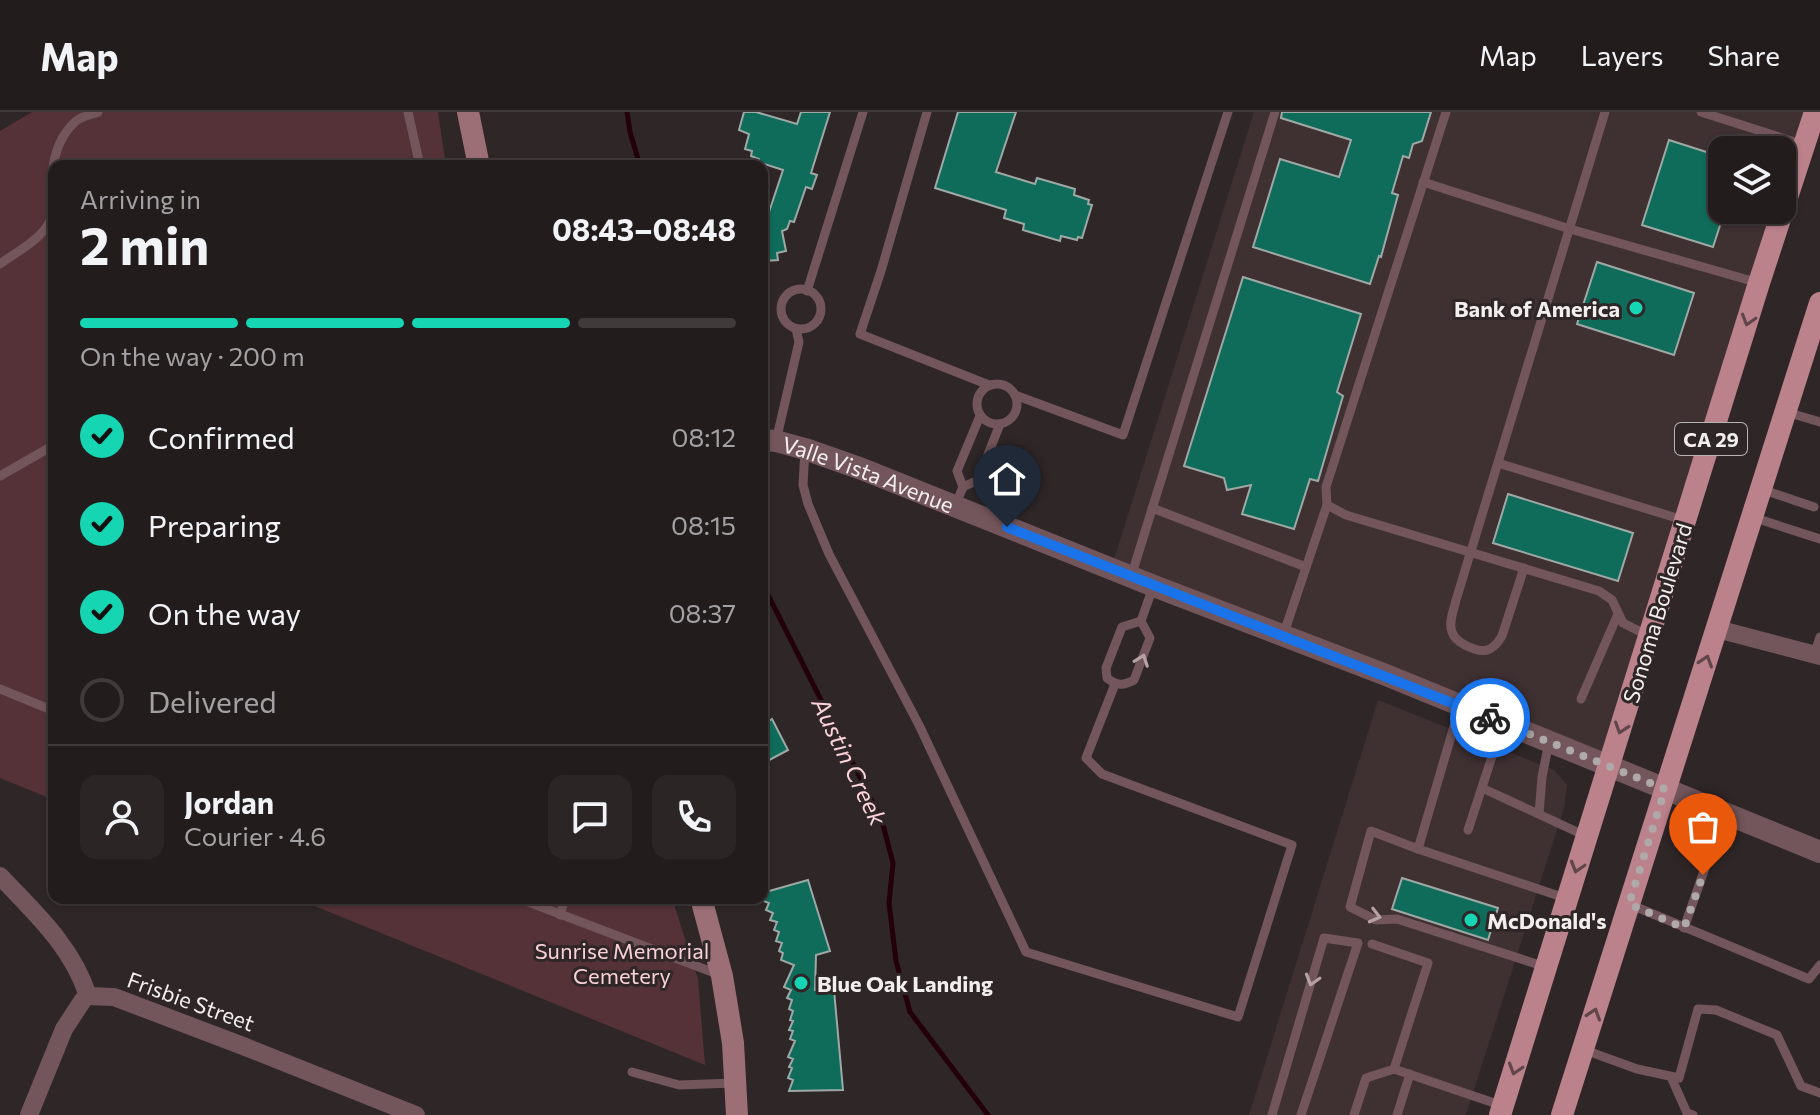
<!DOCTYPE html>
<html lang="en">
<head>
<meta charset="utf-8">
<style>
  :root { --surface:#231c1d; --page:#2b2526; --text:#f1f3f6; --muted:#a3a1a4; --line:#403a3b; --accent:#15d5b3 }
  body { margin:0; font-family:Commissioner,sans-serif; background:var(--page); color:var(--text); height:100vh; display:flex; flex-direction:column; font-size:30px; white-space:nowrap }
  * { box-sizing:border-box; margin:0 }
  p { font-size:26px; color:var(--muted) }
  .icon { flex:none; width:44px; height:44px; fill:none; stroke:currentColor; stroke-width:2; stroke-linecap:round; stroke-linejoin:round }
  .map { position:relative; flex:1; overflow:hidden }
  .side { position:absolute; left:48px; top:48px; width:720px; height:744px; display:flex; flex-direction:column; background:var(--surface); border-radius:16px; box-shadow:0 2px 6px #0004,0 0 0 2px var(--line) }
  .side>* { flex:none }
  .controls { position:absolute; left:1708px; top:24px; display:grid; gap:16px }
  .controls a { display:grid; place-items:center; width:88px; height:88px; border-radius:16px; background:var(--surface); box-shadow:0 2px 6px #0004,0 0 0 2px var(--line); font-size:40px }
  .pin { position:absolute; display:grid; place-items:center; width:68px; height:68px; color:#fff; margin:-82px -34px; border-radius:50% 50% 50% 0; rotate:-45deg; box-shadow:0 0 8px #0007 }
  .pin .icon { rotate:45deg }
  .courier { position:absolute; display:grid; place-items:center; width:80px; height:80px; margin:-40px; border:6px solid #1a73e8; border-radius:50%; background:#fff; color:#222; box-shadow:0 2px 10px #0007 }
  .summary em { font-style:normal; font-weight:700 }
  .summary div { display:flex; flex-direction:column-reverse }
  .summary { display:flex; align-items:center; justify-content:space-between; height:136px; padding:0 32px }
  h1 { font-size:52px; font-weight:700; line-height:60px }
  .bar { display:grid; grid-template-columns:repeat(4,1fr); gap:12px 8px; align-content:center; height:96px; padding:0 32px }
  .bar i { height:10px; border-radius:6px; background:var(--line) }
  .bar .selected { background:var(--accent) }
  .bar p { grid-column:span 4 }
  .line { display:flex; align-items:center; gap:20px; padding:0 32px; border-top:2px solid var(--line) }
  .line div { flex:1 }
  .round { display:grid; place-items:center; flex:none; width:84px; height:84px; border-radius:16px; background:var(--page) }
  ol { padding:0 32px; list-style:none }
  li { display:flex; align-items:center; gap:24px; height:88px }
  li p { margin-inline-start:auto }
  li .icon { padding:8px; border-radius:50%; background:var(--accent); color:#111; stroke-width:4 }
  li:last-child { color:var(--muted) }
  li i { width:44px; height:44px; border:4px solid var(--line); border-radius:50% }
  header { display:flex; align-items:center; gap:48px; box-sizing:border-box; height:112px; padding:0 40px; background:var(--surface); border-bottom:2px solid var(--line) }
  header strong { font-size:38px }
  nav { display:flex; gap:44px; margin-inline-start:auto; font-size:28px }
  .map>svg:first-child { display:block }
</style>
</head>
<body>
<header>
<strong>Map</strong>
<nav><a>Map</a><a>Layers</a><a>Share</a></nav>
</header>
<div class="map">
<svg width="1820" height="1003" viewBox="0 0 1820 1003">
  <rect width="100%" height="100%" fill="#2f2627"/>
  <!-- built -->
  <g fill="#3f3032" fill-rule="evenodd">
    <path d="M1254 0H1817L1608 654 1111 457ZM1722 38H1782V98H1722Z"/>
    <polygon points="1378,588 1554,658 1567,673 1564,696 1466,1003 1249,1003"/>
  </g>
  <!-- green -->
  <g fill="#553238">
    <polygon points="32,0 438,0 446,54 54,54 54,688 0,666 0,19"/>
    <polygon points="295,786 672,786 698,867 705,953"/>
  </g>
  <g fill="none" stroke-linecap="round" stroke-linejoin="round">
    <!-- stream -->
    <g stroke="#230008" stroke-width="5">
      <polyline points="627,0 630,20 640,54"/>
      <polyline points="762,471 882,709 893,751 889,791 896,849 910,900 988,1003"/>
    </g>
  </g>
  <!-- building -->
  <g fill="#106c5a" stroke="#9ea9a6" stroke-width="2">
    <polygon points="744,0 756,0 797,12 801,0 830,0 811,61 817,63 812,77 806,75 794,110 790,109 787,117 782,119 786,139 777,141 778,148 764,149 762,144 762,102 769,100 783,58 758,50 759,47 751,44 752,39 745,37 749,22 739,18"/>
    <polygon points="958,0 1016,0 996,60 1035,72 1037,66 1075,77 1074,83 1089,88 1088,92 1092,93 1082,126 1078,125 1077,128 1061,124 1060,129 1023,118 1024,112 1004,106 1006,98 935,76"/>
    <polygon points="1282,0 1431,0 1422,29 1413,32 1409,46 1403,44 1392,81 1398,83 1381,145 1379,144 1370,172 1253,135 1280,47 1339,65 1351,28 1281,6"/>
    <polygon points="1669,28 1722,45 1722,98 1725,98 1713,135 1642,113"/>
    <polygon points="1597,150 1694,181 1674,243 1577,212"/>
    <polygon points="1243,165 1361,202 1337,280 1343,284 1318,369 1310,367 1294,417 1242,402 1251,373 1227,378 1224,366 1184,354"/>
    <polygon points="1508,382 1633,421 1618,469 1493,431"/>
    <polygon points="772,607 788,638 762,652 762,612"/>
    <polygon points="1402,766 1498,796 1488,828 1392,797"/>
    <polygon points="808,768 830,839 816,843 815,878 834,878 843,978 789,979 793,968 788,966 792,956 789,955 793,947 788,945 795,929 790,927 793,919 789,918 793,909 790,908 793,899 789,897 792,888 787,886 791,878 784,875 794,853 781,848 783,841 779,839 782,831 776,829 779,820 774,818 777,810 770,808 773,801 766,798 769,791 756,786 762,786 762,781"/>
  </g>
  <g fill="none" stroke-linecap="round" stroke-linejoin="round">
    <!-- service -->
    <g stroke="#73565b" stroke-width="9">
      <polyline points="408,0 420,54"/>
      <polyline points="927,0 881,159 860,222 989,273"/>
      <polyline points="1446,0 1326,375 1327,393 1346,403 1599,479 1612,488 1623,511 1647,523"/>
      <polyline points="1701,0 1804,33"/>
      <polyline points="1423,70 1570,117 1759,171"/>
      <path d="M54 99C49 69 51 32 75 10 81 4 91 3 98 0"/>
      <path d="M0 152C19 138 51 123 53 98"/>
      <circle cx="801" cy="197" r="20"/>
      <polyline points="807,179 863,0"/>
      <circle cx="997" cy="292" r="20"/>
      <polyline points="1015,283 1123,323 1228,0"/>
      <polyline points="1786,300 1820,310"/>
      <polyline points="776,329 799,230 796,217"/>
      <polyline points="805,337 803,373 808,392 829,442 919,613 1026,840 1238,905 1292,733 1102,662 1086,646 1115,572"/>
      <polyline points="1498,351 1683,408"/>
      <polyline points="0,364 54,333"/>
      <polyline points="963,375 978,368 1000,312"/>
      <polyline points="1761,377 1814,395"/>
      <polyline points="955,394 963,375 957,359 980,304"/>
      <polyline points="1152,396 1306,455"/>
      <polyline points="1752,405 1820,427"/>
      <path d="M1524 456 1502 524C1492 541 1482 542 1465 533 1459 530 1454 526 1452 520 1448 510 1454 498 1456 488L1605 0"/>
      <polyline points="1131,465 1275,0"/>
      <path d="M1141 509 1122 515 1106 556 1107 566C1117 574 1123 574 1134 568L1150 526 1141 509 1153 475"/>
      <polyline points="1283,524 1327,393"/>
      <polyline points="1814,543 1820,525"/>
      <polyline points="0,577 54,599"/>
      <polyline points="1581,587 1618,502"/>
      <polyline points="1460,594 1418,737 1565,786"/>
      <polyline points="1482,676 1586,724"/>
      <polyline points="1539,702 1542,665 1549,630"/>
      <polyline points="1468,718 1503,611"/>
      <polyline points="1418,737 1371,719 1350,795 1376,808 1397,807 1546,855"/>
      <polyline points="518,786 720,863"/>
      <polyline points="1629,792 1809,867 1820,853"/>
      <polyline points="560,803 565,786"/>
      <polyline points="1684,816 1712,736"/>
      <polyline points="1372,832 1428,851 1394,957 1503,994"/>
      <polyline points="1582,937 1637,957 1679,966 1698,897 1716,898 1777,923 1801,974 1820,981"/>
      <polyline points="632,960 679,973 734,971"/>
      <polyline points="1671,965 1687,1001 1693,1003"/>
      <polyline points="1272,1003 1324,826 1358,831 1301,1003"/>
      <polyline points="1354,1003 1366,966 1394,957"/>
      <polyline points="1397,1003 1410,962"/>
    </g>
    <!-- minor -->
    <g stroke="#73565b" stroke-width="18">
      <polyline points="1717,517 1820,544"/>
      <path d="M0 764C35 801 72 834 88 884"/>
      <polyline points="88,884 114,885 243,934 416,1003"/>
      <polyline points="29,1003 64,917 83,888 88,884"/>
    </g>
    <!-- tertiary -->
    <path stroke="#73565b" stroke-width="22" id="s1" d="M762 328 776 329 805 337 862 357 1154 474 1386 563 1820 740"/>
    <!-- secondary -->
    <g stroke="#9c6f77" stroke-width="22">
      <polyline points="468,0 479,54"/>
      <polyline points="701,786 722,864 733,931 737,1003"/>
    </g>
    <!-- primary -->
    <g stroke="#bc828c" stroke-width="22">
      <polyline points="1500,1003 1759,171 1815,0"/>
      <polyline points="1562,1003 1820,191"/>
    </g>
  </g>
  <!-- one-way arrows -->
  <defs><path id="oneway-chevron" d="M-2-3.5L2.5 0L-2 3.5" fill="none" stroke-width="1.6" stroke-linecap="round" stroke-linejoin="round" transform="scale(2)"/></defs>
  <g stroke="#60464a">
    <use href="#oneway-chevron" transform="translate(1748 208) rotate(107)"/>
    <use href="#oneway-chevron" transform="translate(1706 549) rotate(-72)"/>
    <use href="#oneway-chevron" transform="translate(1621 616) rotate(108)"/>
    <use href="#oneway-chevron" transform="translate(1577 755) rotate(107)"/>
    <use href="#oneway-chevron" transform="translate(1594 902) rotate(-72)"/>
    <use href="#oneway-chevron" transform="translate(1515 957) rotate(107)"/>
  </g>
  <g stroke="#b4a2a5">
    <use href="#oneway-chevron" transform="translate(1142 548) rotate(-70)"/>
    <use href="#oneway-chevron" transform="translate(1375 804) rotate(14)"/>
    <use href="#oneway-chevron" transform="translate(1312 868) rotate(107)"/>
  </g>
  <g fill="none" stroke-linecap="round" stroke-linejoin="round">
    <!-- done -->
    <polyline stroke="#afa9a9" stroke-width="8" stroke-dasharray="0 14.4" points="1490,606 1665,677 1629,792 1684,816 1703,763"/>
    <!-- route -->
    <polyline stroke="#1a73e8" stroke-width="10" points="1007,415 1490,606"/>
  </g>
  <!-- markers -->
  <g fill="#15d5b3" stroke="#2f2627" stroke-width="3">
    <circle cx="1636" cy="196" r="8"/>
    <circle cx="1471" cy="808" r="8"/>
    <circle cx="801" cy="871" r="8"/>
  </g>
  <g text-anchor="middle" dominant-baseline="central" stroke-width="6" stroke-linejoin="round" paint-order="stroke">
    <!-- shield labels -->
    <rect fill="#2f2627" stroke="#b9b3b3" stroke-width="2" x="1675" y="311" width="72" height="32" rx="6"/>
    <g font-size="20" font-weight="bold" fill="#f4efef">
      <text x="1711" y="327">CA 29</text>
    </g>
    <!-- poi labels -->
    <g font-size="22" font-weight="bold" fill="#f4efef" stroke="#2f2627" text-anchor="start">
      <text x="1620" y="196" text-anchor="end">Bank of America</text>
      <text x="1487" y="808">McDonald's</text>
      <text x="817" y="871">Blue Oak Landing</text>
    </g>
    <!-- street labels -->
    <g font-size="22" fill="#f4efef" stroke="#2f2627">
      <text stroke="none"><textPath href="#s1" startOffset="112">Valle Vista Avenue</textPath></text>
      <text transform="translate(1657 501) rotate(-73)">Sonoma Boulevard</text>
      <text transform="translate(191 889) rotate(20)">Frisbie Street</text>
    </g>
    <!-- park labels -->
    <g font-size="22" fill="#f9d0d6" stroke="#2f2627">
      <text x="622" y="838">Sunrise Memorial<tspan x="622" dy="25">Cemetery</tspan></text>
    </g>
    <!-- water labels -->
    <g font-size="24" font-style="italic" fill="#fdd4da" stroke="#2f2627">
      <text transform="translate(850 649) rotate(64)">Austin Creek</text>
    </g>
  </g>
</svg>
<div class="controls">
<a><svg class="icon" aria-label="layers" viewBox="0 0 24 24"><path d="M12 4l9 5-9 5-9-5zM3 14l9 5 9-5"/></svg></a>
</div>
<div class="pin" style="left:1703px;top:763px;background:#ea580c"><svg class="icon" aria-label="bag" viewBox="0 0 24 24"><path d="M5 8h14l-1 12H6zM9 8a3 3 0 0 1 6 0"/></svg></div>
<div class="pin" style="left:1007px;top:415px;background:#1f2937"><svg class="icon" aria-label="home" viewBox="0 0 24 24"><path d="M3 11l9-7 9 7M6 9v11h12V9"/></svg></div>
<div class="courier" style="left:1490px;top:606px"><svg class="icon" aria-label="bike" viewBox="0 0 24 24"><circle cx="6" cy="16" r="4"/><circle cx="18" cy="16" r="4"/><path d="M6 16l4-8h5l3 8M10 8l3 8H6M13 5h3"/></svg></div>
<section class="side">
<div class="summary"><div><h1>2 min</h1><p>Arriving in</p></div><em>08:43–08:48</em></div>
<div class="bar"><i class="selected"></i><i class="selected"></i><i class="selected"></i><i></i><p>On the way · 200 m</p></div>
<ol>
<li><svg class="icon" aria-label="check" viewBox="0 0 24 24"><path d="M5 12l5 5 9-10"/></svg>Confirmed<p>08:12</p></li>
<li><svg class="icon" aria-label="check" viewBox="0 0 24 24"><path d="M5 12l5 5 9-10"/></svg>Preparing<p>08:15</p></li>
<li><svg class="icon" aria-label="check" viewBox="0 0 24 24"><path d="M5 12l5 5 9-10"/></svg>On the way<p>08:37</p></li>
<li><i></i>Delivered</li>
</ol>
<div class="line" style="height:144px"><a class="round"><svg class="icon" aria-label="person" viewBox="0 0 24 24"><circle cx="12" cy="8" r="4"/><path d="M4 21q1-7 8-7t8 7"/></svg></a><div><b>Jordan</b><p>Courier · 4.6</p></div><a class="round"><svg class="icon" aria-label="chat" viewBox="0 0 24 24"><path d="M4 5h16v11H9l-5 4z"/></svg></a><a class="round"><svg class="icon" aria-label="phone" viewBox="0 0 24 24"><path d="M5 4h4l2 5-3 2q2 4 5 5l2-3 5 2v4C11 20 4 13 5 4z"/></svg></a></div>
</section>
</div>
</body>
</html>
